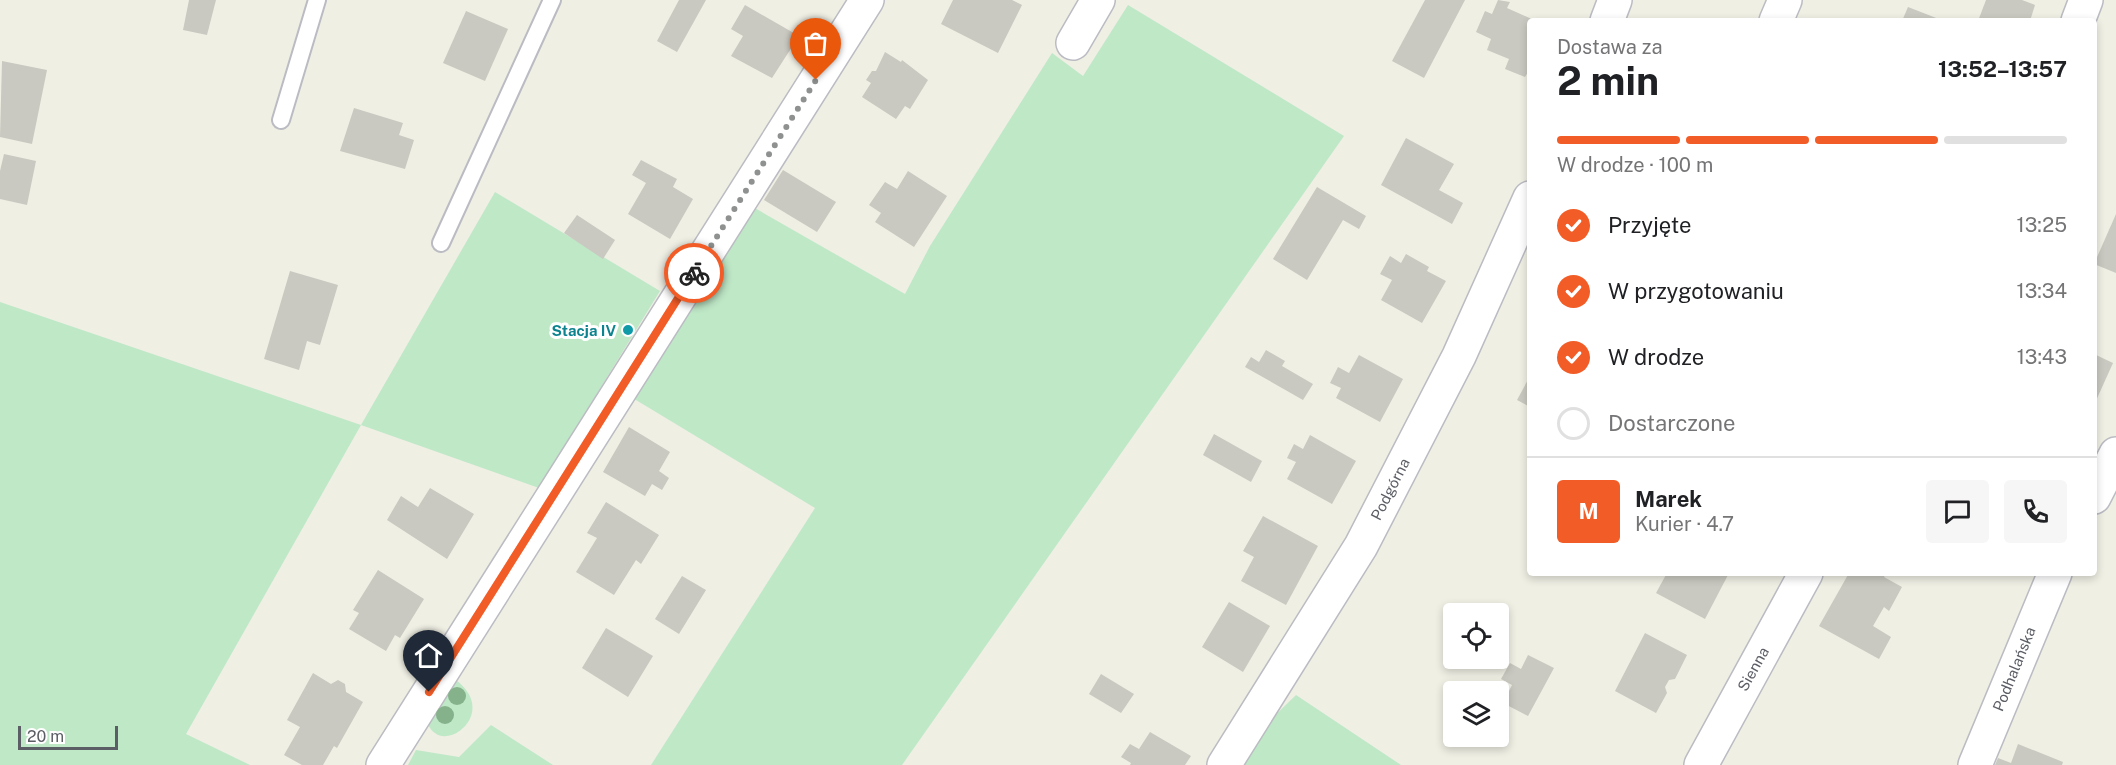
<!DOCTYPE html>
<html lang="pl">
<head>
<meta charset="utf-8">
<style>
  :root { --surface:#fff; --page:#f6f6f6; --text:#202124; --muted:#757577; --line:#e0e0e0; --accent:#f25c27 }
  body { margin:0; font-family:"Public Sans",sans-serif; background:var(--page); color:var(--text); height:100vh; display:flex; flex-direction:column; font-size:22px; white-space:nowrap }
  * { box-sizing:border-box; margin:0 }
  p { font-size:20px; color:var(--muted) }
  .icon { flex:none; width:33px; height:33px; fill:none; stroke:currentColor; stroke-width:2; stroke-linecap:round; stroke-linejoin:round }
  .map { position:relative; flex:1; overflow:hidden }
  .drawer { position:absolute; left:1527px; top:18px; width:570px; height:558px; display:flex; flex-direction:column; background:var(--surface); border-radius:6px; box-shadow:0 3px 9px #0003 }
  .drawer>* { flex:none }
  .fabs { position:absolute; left:1443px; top:603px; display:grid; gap:12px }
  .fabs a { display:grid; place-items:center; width:66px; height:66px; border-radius:6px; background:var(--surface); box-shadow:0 3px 9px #0003; font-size:30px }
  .scale { position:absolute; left:18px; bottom:15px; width:100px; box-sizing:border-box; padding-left:6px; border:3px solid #5c5e65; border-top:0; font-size:16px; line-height:21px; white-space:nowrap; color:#5c5e65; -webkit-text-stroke:4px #fff; paint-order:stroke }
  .pin { position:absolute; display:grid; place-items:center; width:51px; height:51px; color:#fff; margin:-62px -26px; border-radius:50% 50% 50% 0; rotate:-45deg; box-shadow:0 0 6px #0007 }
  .pin .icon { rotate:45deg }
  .courier { position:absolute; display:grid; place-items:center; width:60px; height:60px; margin:-30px; border:4px solid #f25c27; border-radius:50%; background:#fff; color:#222; box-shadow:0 2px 8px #0007 }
  .head em { font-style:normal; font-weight:700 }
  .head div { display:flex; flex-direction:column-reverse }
  .head { display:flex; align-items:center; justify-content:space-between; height:102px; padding:0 30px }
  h1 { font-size:39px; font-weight:700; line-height:45px }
  .bar { display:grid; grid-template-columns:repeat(4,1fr); gap:9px 6px; align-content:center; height:72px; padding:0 30px }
  .bar i { height:8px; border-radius:4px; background:var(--line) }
  .bar .on { background:var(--accent) }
  .bar p { grid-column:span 4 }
  .line { display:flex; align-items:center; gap:15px; padding:0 30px; border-top:2px solid var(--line) }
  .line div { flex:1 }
  .round { display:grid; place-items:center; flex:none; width:63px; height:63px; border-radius:6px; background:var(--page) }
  ol { padding:0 30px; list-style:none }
  li { display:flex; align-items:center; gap:18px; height:66px }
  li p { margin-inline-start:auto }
  li .icon { padding:6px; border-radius:50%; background:var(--accent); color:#fff; stroke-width:4 }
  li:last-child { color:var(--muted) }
  li i { width:33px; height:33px; border:3px solid var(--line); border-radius:50% }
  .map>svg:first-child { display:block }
</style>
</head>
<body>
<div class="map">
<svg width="2116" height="765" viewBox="0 0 2116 765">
  <rect width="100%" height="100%" fill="#efefe4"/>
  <!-- green -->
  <g fill="#bfe8c7">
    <polygon points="1128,5 1344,136 902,765 651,765 815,508 626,394 746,203 905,294 930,246 1052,53 1083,76"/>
    <polygon points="495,192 660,291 539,488 361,425 186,734 250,765 0,765 0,302 361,425"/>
    <path d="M450 676C500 707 454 748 435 733 430 730 427 722 423 718Z"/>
    <polygon points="1296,695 1401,765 1235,765 1258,732"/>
    <polygon points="491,725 553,765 408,765 416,750 459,757"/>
  </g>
  <!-- building -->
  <g fill="#cac9c1">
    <polygon points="189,0 216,0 207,35 183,30"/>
    <polygon points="679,0 706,0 677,52 657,41"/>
    <polygon points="953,0 1012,0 1022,5 998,53 941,24"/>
    <polygon points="1425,0 1465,0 1424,78 1392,61"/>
    <polygon points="1498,0 1510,2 1507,8 1536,21 1530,21 1530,69 1525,77 1505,69 1509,59 1487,50 1491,39 1476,32 1485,11 1492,14"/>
    <polygon points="1986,0 2022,0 2035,5 2030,21 1978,21"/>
    <polygon points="745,5 799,36 772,78 731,56 743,36 731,29"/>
    <polygon points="1908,7 1944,21 1902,21"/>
    <polygon points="466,11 508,29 485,81 443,63"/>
    <polygon points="885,52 901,62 902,60 928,80 910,109 905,106 896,119 862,97 871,83 866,80 872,71 876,71"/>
    <polygon points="2,61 47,70 32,144 0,137"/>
    <polygon points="354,108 403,123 399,135 414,140 405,169 340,151"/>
    <polygon points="1406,138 1454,164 1439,190 1463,203 1452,224 1381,185"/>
    <polygon points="4,154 36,161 27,205 0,199 0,171"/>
    <polygon points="641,160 677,179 673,187 693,199 670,239 628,214 646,183 632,175"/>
    <polygon points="783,170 836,202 817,232 764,200"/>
    <polygon points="908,171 947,196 914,247 875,222 881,213 869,205 885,182 897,189"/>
    <polygon points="1317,187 1366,216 1359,229 1343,220 1307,280 1273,259"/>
    <polygon points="2116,214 2116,273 2094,264"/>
    <polygon points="577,215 615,240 603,259 564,233"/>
    <polygon points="1406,254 1429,267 1427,271 1446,281 1422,323 1381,300 1392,280 1380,274 1390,256 1401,263"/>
    <polygon points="290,271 338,285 320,345 307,341 299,370 264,359"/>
    <polygon points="1266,350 1285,361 1282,366 1313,384 1303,400 1245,367 1251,357 1259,362"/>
    <polygon points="2094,354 2113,363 2094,405"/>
    <polygon points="1359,355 1403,379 1380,422 1336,398 1341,388 1330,383 1338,367 1349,373"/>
    <polygon points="1530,376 1530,407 1517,400"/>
    <polygon points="629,427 670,452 659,471 669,478 662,490 652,484 645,496 603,472"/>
    <polygon points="1214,434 1262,461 1251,482 1203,455"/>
    <polygon points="1310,435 1356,461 1332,504 1287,479 1296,462 1287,458 1294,444 1303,449"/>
    <polygon points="430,488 474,514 447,559 387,520 401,496 418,507"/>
    <polygon points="606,502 659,535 641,564 636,560 614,595 576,572 597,538 587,533"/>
    <polygon points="1263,516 1318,546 1286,605 1241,581 1254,557 1243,551"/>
    <polygon points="378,570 424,599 400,638 395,635 386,651 349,629 359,613 353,610"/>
    <polygon points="1667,573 1729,573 1705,619 1656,593"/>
    <polygon points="1849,573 1886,573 1884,577 1902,587 1889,611 1884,607 1873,626 1891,637 1879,659 1819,626"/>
    <polygon points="682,576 706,590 679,634 655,619"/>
    <polygon points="1229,602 1270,626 1243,672 1202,647"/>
    <polygon points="606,628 653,656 628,697 582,668"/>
    <polygon points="1645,633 1687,655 1675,679 1669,680 1665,687 1667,693 1656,713 1615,691"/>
    <polygon points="1528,655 1554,668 1528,716 1503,703 1512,685 1501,679 1510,663 1521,669"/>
    <polygon points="313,673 331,684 338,680 345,684 346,692 363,702 337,748 334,746 323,765 302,765 284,755 300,727 287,720"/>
    <polygon points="1101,674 1134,694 1121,713 1089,694"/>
    <polygon points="1150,732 1191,756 1185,765 1130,765 1131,763 1121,757 1130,744 1139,749"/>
    <polygon points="2018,744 2063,762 2062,765 1995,765 1998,758 2011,763"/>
  </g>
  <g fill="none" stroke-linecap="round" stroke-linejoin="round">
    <defs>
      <g id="service">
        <polyline points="281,120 317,0"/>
        <polyline points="441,243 552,0"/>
      </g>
      <g id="minor">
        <polyline points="1607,21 1615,0"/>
        <polyline points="1776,21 1785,0"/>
        <polyline points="2078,21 2086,0"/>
        <polyline points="1073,43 1098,0"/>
        <polyline points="2094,497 2116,454"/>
        <polyline points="383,765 867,0"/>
        <polyline points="1224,765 1361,546 1459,356 1530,198"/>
        <polyline points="1701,765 1806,573"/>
        <polyline points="1975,765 2055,573"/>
      </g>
    </defs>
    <!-- service casing -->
    <use href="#service" stroke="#bbbcc3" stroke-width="20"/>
    <!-- minor casing -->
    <use href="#minor" stroke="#bbbcc3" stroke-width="36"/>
    <!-- service -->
    <use href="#service" stroke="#fff" stroke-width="16"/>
    <!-- minor -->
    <use href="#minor" stroke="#fff" stroke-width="33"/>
  </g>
  <!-- trees -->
  <g fill="#86b28b">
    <circle cx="457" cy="696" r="9"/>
    <circle cx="445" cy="715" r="9"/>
  </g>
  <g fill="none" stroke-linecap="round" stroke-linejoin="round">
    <!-- done -->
    <polyline stroke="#8f9191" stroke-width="6" stroke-dasharray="0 10.8" points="694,273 816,80"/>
    <!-- route -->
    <polyline stroke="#f25c27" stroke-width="8" points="429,692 694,273"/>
  </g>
  <!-- markers -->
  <circle fill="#0f9aa8" stroke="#fff" stroke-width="2" cx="628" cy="330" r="6"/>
  <g text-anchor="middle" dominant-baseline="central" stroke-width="6" stroke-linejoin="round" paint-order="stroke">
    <!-- culture labels -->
    <g font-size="15" font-weight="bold" fill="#0d838f" stroke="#fff" text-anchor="end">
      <text x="616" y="330">Stacja IV</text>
    </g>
    <!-- street labels -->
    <g font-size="15" fill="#5c5e65" stroke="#fff">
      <text transform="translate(1390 489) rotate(-63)">Podgórna</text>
      <text transform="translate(1753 669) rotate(-61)">Sienna</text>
      <text transform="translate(2014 669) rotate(-68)">Podhalańska</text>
    </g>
  </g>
</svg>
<div class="fabs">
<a><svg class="icon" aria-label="locate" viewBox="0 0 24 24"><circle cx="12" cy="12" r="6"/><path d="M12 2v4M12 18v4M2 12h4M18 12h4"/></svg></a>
<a><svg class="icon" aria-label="layers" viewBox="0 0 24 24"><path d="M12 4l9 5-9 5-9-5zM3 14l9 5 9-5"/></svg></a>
</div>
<div class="scale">20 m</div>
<div class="pin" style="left:816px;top:80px;background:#ea580c"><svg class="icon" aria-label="bag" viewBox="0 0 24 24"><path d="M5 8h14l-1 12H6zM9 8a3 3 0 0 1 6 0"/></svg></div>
<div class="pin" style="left:429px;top:692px;background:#1f2937"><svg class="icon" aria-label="home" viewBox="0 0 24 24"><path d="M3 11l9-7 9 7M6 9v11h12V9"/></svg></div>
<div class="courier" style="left:694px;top:273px"><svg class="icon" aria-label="bike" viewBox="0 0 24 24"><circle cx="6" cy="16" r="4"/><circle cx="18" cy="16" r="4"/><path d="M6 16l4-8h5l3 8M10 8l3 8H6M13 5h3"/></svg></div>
<section class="drawer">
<div class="head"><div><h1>2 min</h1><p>Dostawa za</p></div><em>13:52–13:57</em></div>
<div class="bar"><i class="on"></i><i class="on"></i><i class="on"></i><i></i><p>W drodze · 100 m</p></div>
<ol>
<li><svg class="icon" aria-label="check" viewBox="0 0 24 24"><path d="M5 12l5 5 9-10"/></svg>Przyjęte<p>13:25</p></li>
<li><svg class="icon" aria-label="check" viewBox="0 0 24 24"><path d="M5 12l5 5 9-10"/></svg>W przygotowaniu<p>13:34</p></li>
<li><svg class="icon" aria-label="check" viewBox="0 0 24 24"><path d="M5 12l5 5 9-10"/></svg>W drodze<p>13:43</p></li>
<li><i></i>Dostarczone</li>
</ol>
<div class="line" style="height:108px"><b class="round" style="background:var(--accent);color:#fff">M</b><div><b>Marek</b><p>Kurier · 4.7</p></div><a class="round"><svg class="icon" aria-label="chat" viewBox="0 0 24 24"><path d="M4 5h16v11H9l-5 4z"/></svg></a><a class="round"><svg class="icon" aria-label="phone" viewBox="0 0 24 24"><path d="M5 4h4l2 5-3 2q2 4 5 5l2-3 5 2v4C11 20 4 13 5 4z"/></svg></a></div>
</section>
</div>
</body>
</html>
